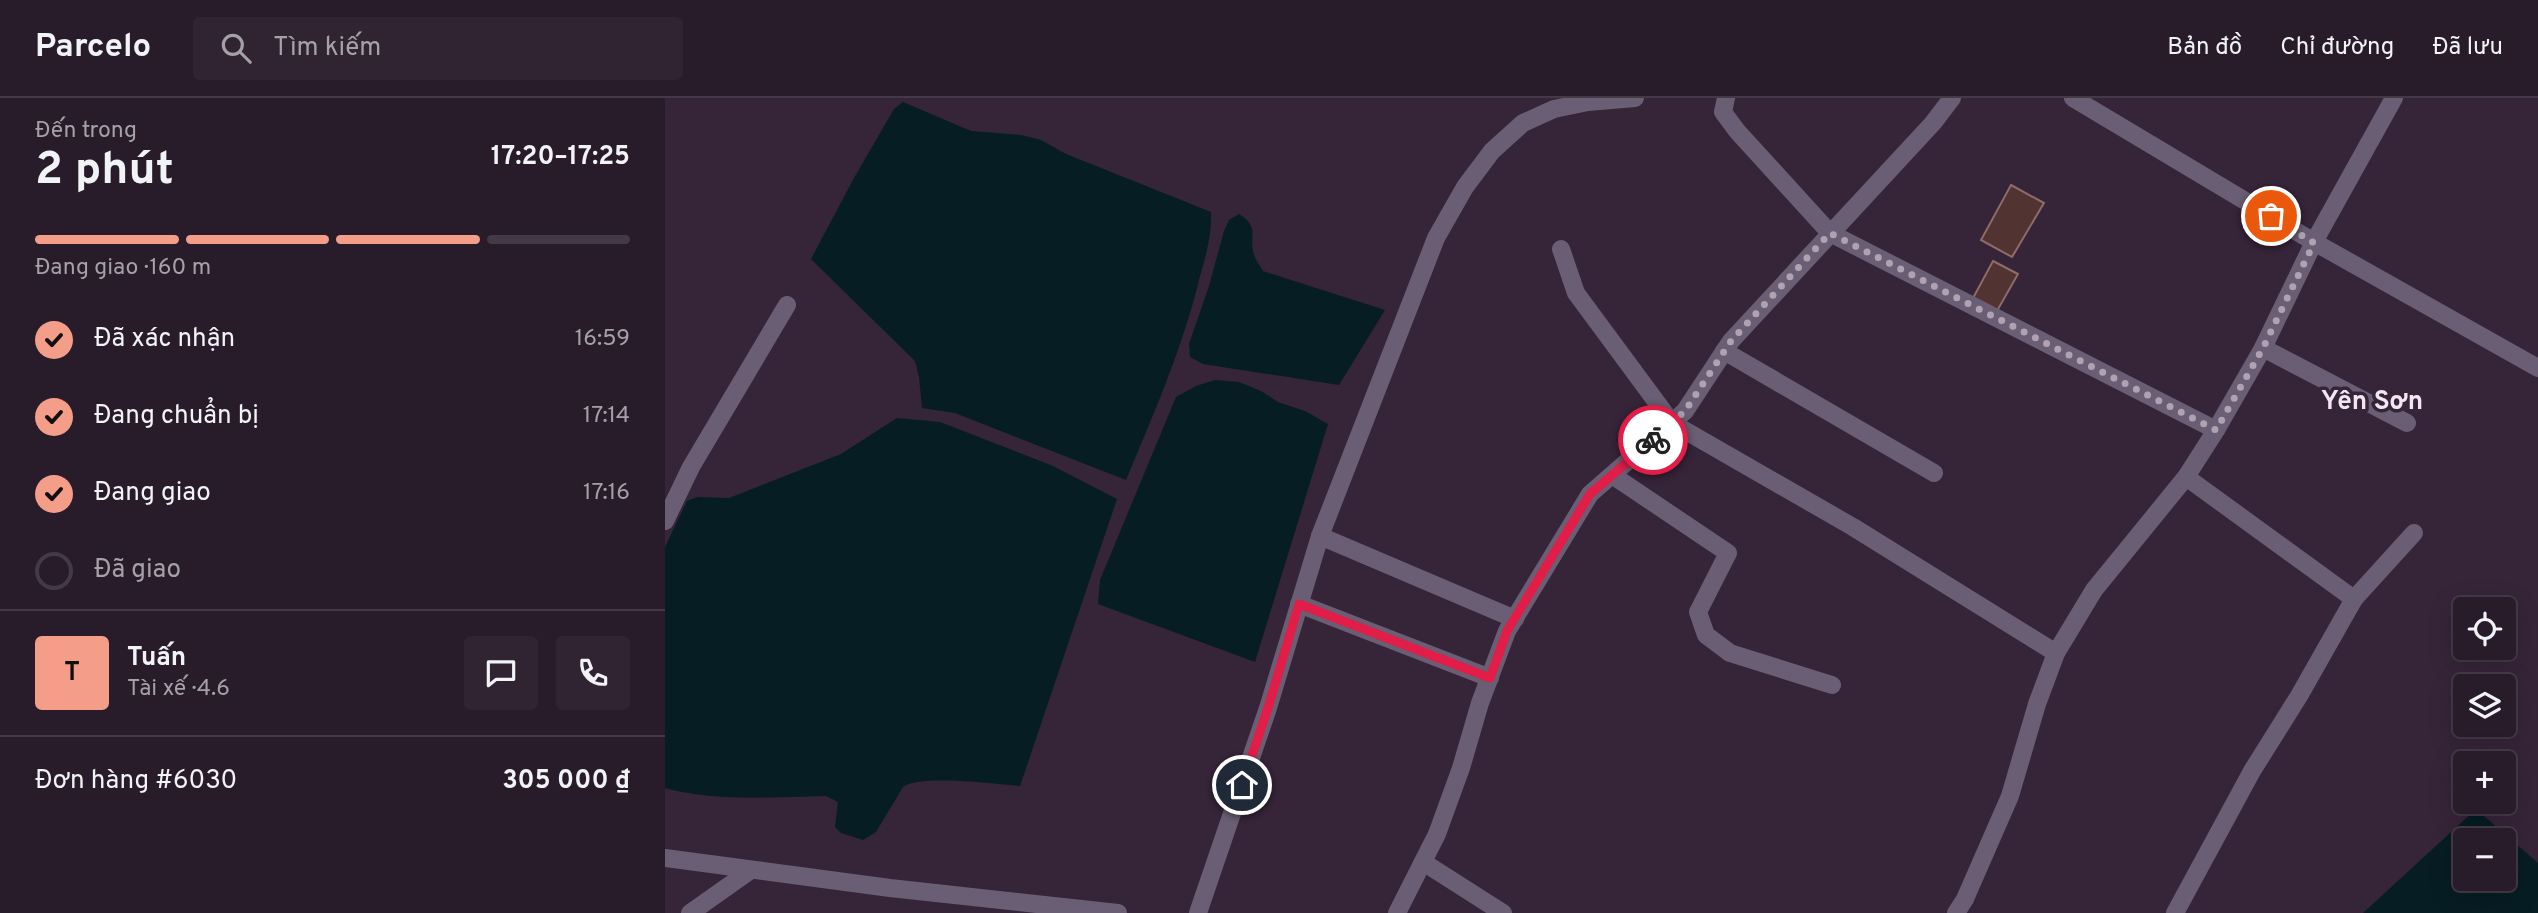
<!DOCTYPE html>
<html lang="vi">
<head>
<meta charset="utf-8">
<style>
  :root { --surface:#281b2a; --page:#302432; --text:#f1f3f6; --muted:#a5a1a8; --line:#443947; --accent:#f49e89 }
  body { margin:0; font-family:Overpass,sans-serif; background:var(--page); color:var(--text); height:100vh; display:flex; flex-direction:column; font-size:26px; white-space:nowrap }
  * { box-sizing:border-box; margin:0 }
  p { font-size:23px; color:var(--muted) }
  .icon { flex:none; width:38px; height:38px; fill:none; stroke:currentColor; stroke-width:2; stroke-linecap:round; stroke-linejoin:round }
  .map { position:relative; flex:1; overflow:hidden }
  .drawer { display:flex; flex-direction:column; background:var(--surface); width:665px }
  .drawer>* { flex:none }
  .controls { position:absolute; left:1788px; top:499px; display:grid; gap:14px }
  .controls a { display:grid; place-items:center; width:63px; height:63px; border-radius:7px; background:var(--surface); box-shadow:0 7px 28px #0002,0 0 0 2px var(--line); font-size:35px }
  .pin { position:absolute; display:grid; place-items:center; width:60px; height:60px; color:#fff; margin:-30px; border:4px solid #fff; border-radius:50%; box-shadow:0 2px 7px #0007 }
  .courier { position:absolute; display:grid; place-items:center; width:70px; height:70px; margin:-35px; border:5px solid #e11d48; border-radius:50%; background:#fff; color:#222; box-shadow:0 2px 9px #0007 }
  .head em { font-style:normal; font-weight:700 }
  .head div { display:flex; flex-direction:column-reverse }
  .head { display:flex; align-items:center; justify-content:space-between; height:119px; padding:0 35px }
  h1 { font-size:46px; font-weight:700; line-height:52px }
  .bar { display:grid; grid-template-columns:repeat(4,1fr); gap:10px 7px; align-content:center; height:84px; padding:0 35px }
  .bar i { height:9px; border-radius:5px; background:var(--line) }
  .bar .current { background:var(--accent) }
  .bar p { grid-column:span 4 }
  .line { display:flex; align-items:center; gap:18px; padding:0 35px; border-top:2px solid var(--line) }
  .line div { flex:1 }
  .round { display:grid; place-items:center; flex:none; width:74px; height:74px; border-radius:7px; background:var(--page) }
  ol { padding:0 35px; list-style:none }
  li { display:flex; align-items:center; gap:21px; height:77px }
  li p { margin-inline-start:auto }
  li .icon { padding:7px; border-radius:50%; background:var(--accent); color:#111; stroke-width:4 }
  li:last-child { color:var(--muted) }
  li i { width:38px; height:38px; border:4px solid var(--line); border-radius:50% }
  header { display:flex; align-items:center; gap:42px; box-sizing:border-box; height:98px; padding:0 35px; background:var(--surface); border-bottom:2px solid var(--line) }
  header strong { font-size:33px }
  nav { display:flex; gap:38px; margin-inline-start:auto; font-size:24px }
  .search { width:490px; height:63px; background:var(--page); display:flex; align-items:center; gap:18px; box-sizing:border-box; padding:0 24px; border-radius:7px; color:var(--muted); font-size:26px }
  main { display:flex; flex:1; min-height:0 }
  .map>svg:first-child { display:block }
</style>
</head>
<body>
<header>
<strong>Parcelo</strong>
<div class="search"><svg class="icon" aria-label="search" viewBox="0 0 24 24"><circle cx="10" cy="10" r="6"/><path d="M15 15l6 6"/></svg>Tìm kiếm</div>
<nav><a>Bản đồ</a><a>Chỉ đường</a><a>Đã lưu</a></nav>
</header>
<main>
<section class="drawer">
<div class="head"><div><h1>2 phút</h1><p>Đến trong</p></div><em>17:20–17:25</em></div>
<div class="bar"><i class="current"></i><i class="current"></i><i class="current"></i><i></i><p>Đang giao · 160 m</p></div>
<ol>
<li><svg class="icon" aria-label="check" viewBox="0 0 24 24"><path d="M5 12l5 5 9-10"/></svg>Đã xác nhận<p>16:59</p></li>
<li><svg class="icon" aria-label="check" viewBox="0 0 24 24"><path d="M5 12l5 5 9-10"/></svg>Đang chuẩn bị<p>17:14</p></li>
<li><svg class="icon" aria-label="check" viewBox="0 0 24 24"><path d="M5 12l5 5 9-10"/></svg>Đang giao<p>17:16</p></li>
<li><i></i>Đã giao</li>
</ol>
<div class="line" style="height:126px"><b class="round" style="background:var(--accent);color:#111">T</b><div><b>Tuấn</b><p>Tài xế · 4.6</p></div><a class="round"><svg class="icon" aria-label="chat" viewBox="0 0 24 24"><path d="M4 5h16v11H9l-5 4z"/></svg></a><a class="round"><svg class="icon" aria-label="phone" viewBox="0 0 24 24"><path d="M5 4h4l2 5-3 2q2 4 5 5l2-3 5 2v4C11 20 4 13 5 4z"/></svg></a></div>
<div class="line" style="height:91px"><div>Đơn hàng #6030</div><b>305 000 ₫</b></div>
</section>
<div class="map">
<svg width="1873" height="815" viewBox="0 0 1873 815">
  <rect width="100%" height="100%" fill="#362438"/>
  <!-- water -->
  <g fill="#061d23" fill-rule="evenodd">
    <path d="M238 4 306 33 356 37 376 42 401 56 546 114C547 137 541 157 535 178 518 249 489 315 461 382L290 315 257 310 254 279 250 263 146 161 189 80 229 11Z"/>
    <path d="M574 116C596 130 583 138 589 157 591 162 595 168 598 173L720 212 674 287 538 266 525 259 524 246 544 188 559 133 564 122Z"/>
    <polygon points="550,282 574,284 596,293 613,304 640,313 663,326 590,564 433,506 435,482 511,299 531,288"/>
    <path d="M232 320 275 324 388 368 452 401 355 688C332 686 253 676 238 689L211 734 198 742 176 735 170 729 173 704 161 698C108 699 51 704 0 690V449L22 403 33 399 64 400 176 356Z"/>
    <path d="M1811 711 1873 765V815H1698ZM1839 742V780H1801V742Z"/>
  </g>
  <!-- building -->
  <g fill="#513331" stroke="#8d6c69" stroke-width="2">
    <polygon points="1346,87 1379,105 1347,159 1316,142"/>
    <polygon points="1328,163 1353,176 1332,213 1308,200"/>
  </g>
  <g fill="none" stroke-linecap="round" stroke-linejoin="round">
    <!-- service -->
    <g stroke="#695e73" stroke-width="18">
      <polyline points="896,151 911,195 1007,325"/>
      <polyline points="1598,250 1742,325"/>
      <polyline points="1059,253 1269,375"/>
      <polyline points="947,377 1063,455 1033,514 1041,537 1065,555 1167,587"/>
      <polyline points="1521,379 1689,501"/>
      <polyline points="655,438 850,521"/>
      <polyline points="634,506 825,580"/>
      <polyline points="758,764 838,815"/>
      <polyline points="1510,815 1587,673 1634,598 1689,501 1749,435"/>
    </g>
    <!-- minor -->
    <g stroke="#695e73" stroke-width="18">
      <polyline points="1061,0 1058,14 1072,33 1165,135 1551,332"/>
      <polyline points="1408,0 1649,144 1873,270"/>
      <polyline points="1007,325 1188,429 1391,555"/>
      <polyline points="0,423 26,369 122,207"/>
      <polyline points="25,815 86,772"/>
      <polyline points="533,815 603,610 655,438 771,140 800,89 827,53 858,25 889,11 923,4 970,0"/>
      <polyline points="732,815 772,736 796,670 815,605 842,533 925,396 1020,313 1066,243 1268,25 1287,0"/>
      <polyline points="1291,815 1300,801 1345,698 1372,606 1391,555 1429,492 1521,379 1551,332 1598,250 1649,144 1729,0"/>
    </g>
    <!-- tertiary -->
    <polyline stroke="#695e73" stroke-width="18" points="0,760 225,790 453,815"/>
  </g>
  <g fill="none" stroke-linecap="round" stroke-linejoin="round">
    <!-- done -->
    <polyline stroke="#b0a2b2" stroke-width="7" stroke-dasharray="0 12.6" points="988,342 1020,313 1066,243 1165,135 1551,332 1598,250 1649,145 1606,118"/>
    <!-- route -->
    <polyline stroke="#e11d48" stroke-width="9" points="577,687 603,610 634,506 825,580 842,533 925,396 988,342"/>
  </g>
  <g text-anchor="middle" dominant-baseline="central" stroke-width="7" stroke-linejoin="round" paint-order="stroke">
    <!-- quarter labels -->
    <g font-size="26" font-weight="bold" fill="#f2e6f3" stroke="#362438">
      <text x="1707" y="304">Yên Sơn</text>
    </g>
  </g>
</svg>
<div class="controls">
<a><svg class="icon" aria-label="locate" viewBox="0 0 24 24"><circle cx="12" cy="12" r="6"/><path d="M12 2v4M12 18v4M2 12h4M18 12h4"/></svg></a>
<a><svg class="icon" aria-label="layers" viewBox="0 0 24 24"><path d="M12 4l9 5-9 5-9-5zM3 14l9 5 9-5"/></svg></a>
<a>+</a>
<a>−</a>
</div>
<div class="pin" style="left:1606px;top:118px;background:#ea580c"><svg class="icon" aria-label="bag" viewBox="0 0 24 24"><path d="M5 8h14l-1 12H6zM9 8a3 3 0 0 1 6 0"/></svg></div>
<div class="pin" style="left:577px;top:687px;background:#1f2937"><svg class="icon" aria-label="home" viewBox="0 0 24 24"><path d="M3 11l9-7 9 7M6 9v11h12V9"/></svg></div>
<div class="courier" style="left:988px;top:342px"><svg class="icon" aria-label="bike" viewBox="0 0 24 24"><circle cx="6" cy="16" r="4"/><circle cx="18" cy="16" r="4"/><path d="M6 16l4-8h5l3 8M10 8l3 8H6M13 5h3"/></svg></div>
</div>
</main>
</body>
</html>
